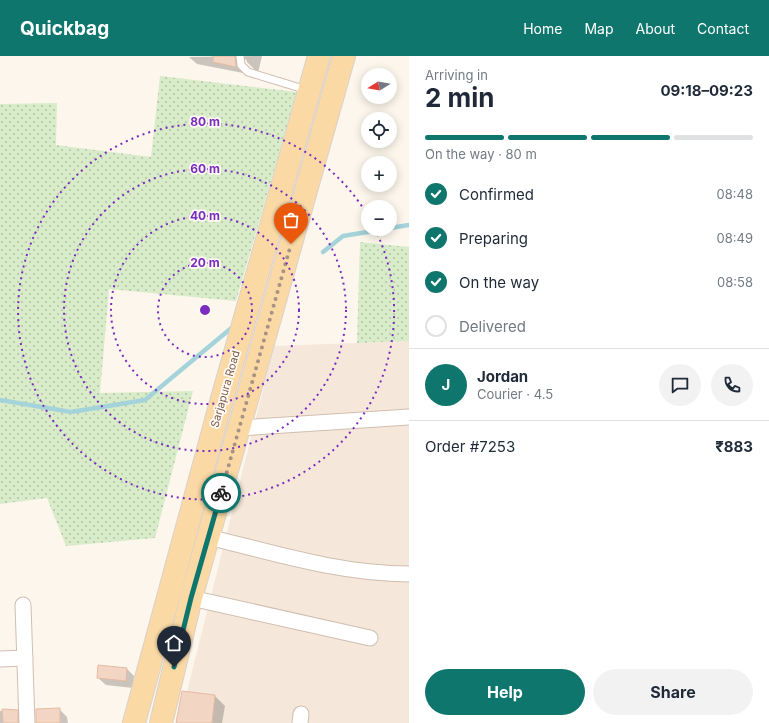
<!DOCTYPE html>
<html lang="en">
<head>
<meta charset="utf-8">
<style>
  :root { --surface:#fff; --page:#f2f2f3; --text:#1f2937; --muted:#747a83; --line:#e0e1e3; --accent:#0f766e }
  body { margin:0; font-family:Inter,sans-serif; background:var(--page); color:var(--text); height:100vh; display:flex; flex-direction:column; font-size:15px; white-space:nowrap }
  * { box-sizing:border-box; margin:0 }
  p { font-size:13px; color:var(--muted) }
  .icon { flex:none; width:22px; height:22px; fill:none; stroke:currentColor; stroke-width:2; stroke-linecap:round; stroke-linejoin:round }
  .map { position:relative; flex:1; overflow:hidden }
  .details { display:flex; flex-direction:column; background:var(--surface); width:360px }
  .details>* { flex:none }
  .needle { width:26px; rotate:259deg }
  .tools { position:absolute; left:361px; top:12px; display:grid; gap:8px }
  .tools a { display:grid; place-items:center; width:36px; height:36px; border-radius:50%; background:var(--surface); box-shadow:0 2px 10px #0003; font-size:20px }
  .pin { position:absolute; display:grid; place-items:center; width:34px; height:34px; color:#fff; margin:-41px -17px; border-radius:50% 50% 50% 0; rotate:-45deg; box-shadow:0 0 4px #0007 }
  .pin .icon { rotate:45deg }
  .courier { position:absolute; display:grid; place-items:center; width:40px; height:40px; margin:-20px; border:3px solid #0f766e; border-radius:50%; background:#fff; color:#222; box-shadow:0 1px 5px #0007 }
  .head em { font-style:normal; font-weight:700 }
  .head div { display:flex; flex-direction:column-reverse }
  .head { display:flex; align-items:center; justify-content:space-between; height:68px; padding:0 16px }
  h1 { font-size:26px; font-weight:700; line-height:30px }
  .bar { display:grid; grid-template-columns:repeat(4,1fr); gap:6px 4px; align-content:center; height:48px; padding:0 16px }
  .bar i { height:5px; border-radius:3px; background:var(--line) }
  .bar .active { background:var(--accent) }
  .bar p { grid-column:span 4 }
  .line { display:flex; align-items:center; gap:10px; padding:0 16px; border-top:1px solid var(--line) }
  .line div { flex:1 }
  .round { display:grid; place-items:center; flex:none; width:42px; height:42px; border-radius:21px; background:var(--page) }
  ol { padding:0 16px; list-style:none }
  li { display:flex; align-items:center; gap:12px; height:44px }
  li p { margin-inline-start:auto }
  li .icon { padding:4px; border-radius:50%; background:var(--accent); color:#fff; stroke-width:4 }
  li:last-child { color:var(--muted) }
  li i { width:22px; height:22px; border:2px solid var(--line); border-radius:50% }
  .primary-button { display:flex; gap:8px; margin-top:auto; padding:8px 16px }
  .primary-button a { flex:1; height:46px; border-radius:24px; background:var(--accent); color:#fff; font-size:16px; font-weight:700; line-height:46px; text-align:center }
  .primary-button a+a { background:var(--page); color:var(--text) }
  header { display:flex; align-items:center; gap:24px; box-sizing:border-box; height:56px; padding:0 20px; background:var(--accent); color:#fff }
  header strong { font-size:19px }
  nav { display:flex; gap:22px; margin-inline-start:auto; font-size:14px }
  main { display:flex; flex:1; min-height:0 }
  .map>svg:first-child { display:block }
</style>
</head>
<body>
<header>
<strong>Quickbag</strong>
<nav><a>Home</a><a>Map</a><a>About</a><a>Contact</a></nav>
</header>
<main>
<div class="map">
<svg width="409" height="667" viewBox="0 0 409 667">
  <defs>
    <pattern id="grass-dots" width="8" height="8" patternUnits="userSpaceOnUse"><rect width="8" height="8" fill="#d8ecc9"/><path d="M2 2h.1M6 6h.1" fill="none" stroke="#b4c2a5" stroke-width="1.8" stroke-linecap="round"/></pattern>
  </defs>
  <rect width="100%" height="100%" fill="#fdf6ec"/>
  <!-- residential -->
  <polygon fill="#f5e8da" points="409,285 409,667 179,667 274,290"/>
  <!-- grass -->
  <g fill="url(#grass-dots)">
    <polygon points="160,20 297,36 236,245 109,233 100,337 193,335 155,482 66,490 47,442 0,448 0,48 57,47 56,89 151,101"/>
    <polygon points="360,186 409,191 409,285 357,287"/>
  </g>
  <!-- shadow -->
  <g fill="#0003">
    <polygon points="262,0 258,17 247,6 246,3 242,6 243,17 197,8 189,1"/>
    <polygon points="127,613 134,620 133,632 106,629 98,622"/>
    <polygon points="182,636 215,640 225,650 222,667 177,667"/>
    <polygon points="59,653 67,661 68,667 36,667"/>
    <polygon points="16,654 24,662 25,667 0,667 0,655"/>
  </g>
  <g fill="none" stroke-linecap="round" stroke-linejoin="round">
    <!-- stream -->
    <g stroke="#a5d3da" stroke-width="4.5">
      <polyline points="390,172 409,169"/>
      <polyline points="323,196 343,180 386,173"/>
      <polyline points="0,344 71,356 145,344 235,269"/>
    </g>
  </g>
  <!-- building -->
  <g fill="#f3d5c3" stroke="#e6bba3">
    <polygon points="213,0 235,0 236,11 213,6"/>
    <polygon points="98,609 127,612 126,625 97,622"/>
    <polygon points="182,635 215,639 212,667 176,667"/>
    <polygon points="60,652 60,667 36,667 36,653"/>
    <polygon points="2,653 18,654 18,667 3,667"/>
  </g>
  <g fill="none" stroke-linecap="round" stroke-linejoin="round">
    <defs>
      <polyline id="service" points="240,0 241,9 248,16 307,34"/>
      <g id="minor">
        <polyline points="239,372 409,361"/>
        <path d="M208 481C274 497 341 518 409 518"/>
        <polyline points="191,542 370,582"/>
        <polyline points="23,549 27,667"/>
        <polyline points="0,603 25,602"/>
        <polyline points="300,667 301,658"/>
      </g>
      <g id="primary">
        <polyline points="134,667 218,357 319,0"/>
        <polyline points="161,667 191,542 344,0"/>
      </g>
    </defs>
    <!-- service casing -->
    <use href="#service" stroke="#d1beb0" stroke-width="9"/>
    <!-- minor casing -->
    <use href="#minor" stroke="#d1beb0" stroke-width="17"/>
    <!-- primary casing -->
    <use href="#primary" stroke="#dad1cd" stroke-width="24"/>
    <!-- service -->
    <use href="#service" stroke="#fff" stroke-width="7"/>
    <!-- minor -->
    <use href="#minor" stroke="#fff" stroke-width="15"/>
    <!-- primary -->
    <use href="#primary" stroke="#fbd9a5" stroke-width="22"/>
  </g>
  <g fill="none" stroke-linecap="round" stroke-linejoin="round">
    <!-- done -->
    <polyline stroke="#a89285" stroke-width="4" stroke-dasharray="0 7.2" points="221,437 291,188"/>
    <!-- route -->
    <polyline stroke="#0f766e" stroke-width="5" points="174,611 191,542 221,437"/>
  </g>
  <!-- distance rings -->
  <g fill="none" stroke="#7b2cbf" stroke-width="2" stroke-dasharray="2 4">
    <circle cx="205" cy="254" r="47"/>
    <circle cx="205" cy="254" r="94"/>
    <circle cx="205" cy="254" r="141"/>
    <path d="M375 173A188 188 0 1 1 368 160"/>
  </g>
  <g text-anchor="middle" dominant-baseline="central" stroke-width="3.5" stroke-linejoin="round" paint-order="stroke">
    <!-- street labels -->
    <g font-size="11" fill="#7a5c4d" stroke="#fffaf3">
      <text transform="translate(225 333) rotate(-74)">Sarjapura Road</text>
    </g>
  </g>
  <circle cx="205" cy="254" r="6" fill="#7b2cbf" stroke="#fffaf3" stroke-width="2"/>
  <g font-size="12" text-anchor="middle" font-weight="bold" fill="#7b2cbf" stroke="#fffaf3" stroke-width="3.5" stroke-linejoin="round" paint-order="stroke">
    <text x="205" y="70">80 m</text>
    <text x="205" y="117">60 m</text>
    <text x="205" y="164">40 m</text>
    <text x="205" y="211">20 m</text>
  </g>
</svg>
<div class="tools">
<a><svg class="needle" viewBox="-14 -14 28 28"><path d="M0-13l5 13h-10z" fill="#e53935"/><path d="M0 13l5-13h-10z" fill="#747a83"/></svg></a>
<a><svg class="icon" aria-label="locate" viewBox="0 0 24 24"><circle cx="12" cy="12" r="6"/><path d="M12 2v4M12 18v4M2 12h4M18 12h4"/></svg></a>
<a>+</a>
<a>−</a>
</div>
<div class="pin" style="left:291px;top:188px;background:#ea580c"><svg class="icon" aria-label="bag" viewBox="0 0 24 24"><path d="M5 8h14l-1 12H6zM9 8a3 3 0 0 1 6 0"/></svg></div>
<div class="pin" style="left:174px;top:611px;background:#1f2937"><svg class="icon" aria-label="home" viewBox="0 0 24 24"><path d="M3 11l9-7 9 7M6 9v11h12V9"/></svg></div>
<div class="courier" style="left:221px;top:437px"><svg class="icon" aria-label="bike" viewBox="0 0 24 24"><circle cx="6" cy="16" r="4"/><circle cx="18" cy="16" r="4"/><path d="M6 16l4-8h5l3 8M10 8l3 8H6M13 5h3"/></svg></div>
</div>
<section class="details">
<div class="head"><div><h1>2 min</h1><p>Arriving in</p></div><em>09:18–09:23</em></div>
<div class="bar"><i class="active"></i><i class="active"></i><i class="active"></i><i></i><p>On the way · 80 m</p></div>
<ol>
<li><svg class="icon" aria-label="check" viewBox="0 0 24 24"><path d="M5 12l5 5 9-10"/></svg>Confirmed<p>08:48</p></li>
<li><svg class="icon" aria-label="check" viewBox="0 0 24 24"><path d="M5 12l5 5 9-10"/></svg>Preparing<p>08:49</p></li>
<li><svg class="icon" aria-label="check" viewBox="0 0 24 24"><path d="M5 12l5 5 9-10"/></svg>On the way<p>08:58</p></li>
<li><i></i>Delivered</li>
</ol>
<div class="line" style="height:72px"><b class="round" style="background:var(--accent);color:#fff">J</b><div><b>Jordan</b><p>Courier · 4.5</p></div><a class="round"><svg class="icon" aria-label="chat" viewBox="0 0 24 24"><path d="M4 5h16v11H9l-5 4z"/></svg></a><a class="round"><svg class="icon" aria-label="phone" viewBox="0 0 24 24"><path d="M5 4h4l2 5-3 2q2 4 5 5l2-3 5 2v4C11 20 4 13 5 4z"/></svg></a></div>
<div class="line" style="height:52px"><div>Order #7253</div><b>₹883</b></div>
<div class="primary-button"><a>Help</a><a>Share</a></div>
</section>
</main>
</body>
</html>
